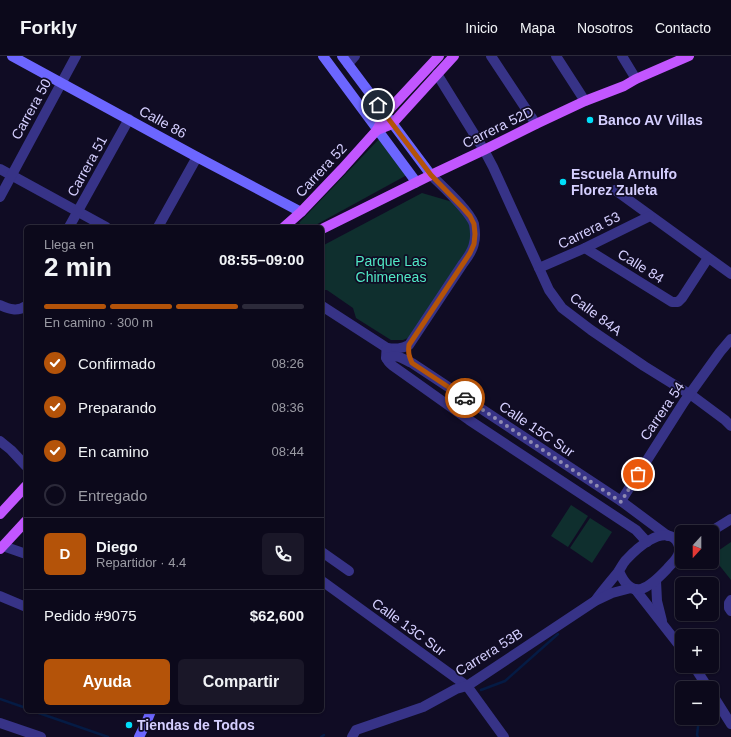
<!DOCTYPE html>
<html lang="es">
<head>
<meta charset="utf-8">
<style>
  :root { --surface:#0c091b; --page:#1a1728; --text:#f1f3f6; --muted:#9a9aa3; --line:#2c2a3a; --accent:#b45309 }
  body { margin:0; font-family:Helvetica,sans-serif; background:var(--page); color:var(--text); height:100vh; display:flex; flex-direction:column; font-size:15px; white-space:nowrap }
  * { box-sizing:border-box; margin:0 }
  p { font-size:13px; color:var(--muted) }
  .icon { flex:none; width:22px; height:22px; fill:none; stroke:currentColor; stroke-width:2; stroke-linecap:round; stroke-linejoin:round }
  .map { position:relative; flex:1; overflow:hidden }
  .side { position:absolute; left:24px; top:169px; width:300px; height:488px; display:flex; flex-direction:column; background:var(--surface); border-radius:6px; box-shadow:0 1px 3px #0004,0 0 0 1px var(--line) }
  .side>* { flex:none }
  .needle { width:26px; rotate:201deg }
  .tools { position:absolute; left:675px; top:469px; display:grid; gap:8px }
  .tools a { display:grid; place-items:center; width:44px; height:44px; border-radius:6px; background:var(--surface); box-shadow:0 1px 3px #0004,0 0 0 1px var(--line); font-size:20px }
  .pin { position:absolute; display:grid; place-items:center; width:34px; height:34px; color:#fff; margin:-17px; border:2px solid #fff; border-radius:50%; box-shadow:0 1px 4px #0007 }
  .courier { position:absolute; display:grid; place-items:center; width:40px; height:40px; margin:-20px; border:3px solid #b45309; border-radius:50%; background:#fff; color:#222; box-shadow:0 1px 5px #0007 }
  .summary em { font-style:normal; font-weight:700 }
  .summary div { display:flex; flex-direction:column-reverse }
  .summary { display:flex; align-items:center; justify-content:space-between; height:68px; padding:0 20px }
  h1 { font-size:26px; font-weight:700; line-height:30px }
  .bar { display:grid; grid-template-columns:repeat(4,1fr); gap:6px 4px; align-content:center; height:48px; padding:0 20px }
  .bar i { height:5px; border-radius:3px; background:var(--line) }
  .bar .on { background:var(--accent) }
  .bar p { grid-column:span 4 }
  .line { display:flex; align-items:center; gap:10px; padding:0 20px; border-top:1px solid var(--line) }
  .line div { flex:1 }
  .round { display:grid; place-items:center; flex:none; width:42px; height:42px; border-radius:6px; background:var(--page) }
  ol { padding:0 20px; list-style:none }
  li { display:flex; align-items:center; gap:12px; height:44px }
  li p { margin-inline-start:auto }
  li .icon { padding:4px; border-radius:50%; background:var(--accent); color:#fff; stroke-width:4 }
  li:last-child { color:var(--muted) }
  li i { width:22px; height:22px; border:2px solid var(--line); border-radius:50% }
  .button { display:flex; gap:8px; margin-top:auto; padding:8px 20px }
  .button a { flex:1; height:46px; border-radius:6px; background:var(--accent); color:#fff; font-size:16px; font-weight:700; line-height:46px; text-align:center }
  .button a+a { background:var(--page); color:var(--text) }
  header { display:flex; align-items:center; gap:24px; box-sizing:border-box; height:56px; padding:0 20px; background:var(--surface); border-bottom:1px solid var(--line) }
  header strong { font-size:19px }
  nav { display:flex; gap:22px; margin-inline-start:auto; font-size:14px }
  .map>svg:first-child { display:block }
</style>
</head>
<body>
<header>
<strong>Forkly</strong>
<nav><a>Inicio</a><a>Mapa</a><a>Nosotros</a><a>Contacto</a></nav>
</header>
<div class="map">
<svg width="731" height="681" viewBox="0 0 731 681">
  <rect width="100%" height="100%" fill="#100c24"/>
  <!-- green -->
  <g fill="#0f2f2e">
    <polygon points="380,82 407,119 312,171 305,171 299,167"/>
    <polygon points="422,137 456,147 470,165 473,177 470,189 413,280 403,284 391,284 356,262 353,252 327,234 322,234 322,190"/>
    <polygon points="571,449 588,460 568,491 551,480"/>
    <polygon points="590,462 612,476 592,507 570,492"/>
    <polygon points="731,486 731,524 712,500 712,499"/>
  </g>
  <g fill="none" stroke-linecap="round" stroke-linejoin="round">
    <!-- stream -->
    <g stroke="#051b44" stroke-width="2.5">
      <polyline points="481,634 505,625 558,578"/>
      <polyline points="0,643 26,652"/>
      <polyline points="33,655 108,681"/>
      <polyline points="321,681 324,679"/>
      <polyline points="698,681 697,679 699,662"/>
    </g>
    <!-- street -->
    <g stroke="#373387" stroke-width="10">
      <polyline points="491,0 536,68"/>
      <polyline points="556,0 585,45"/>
      <polyline points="622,0 636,23"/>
      <polyline points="348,8 355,0"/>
      <polyline points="437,18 484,94 493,111 549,234 562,252 591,274 644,310 694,341 725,364 731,370"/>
      <polyline points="0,113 106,171"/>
      <polyline points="615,134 731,218"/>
      <polyline points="0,141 76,0"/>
      <polyline points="69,171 129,63"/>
      <polyline points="158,171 197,101"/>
      <polyline points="585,192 672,246 678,246 682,242 708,202"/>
      <polyline points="539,212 585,192 650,160"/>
      <path d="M0 249C9 253 17 256 26 250"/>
      <path d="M322 250 387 292C396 293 401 293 409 289L462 209C467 202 473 195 474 187 476 181 475 174 474 168 469 154 442 130 431 119"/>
      <path d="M387 292C385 302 386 304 393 310L469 364 636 474 647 486"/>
      <path d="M386 302C398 298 401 302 412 307L621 445 668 480"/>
      <polyline points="0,385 11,394 26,410"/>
      <polyline points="621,445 684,346 720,296 731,283"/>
      <polyline points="710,476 731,463"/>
      <polyline points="3,490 26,498"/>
      <polyline points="322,496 349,515"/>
      <polyline points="322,525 467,630 504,681"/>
      <polyline points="656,525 657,545 662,565"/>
      <polyline points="635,533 682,593"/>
      <polyline points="0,540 26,551"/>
      <polyline points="731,544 729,547 729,552 731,555"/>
      <path d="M595 545C602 535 610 526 618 516 621 512 623 507 626 504 636 493 662 469 676 484 678 487 680 492 679 496 678 503 671 508 667 513 650 531 632 547 619 515"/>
      <polyline points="694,610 708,632"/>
      <polyline points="712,638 731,668"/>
      <polyline points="0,667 41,681"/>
      <polyline points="352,681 356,674 423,651 456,633 467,630 595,545 612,537 631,532"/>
    </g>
    <!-- secondary -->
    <g stroke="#6c66ff" stroke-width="10">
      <polyline points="12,0 197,101 301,156"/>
      <polyline points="323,0 414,123 415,127"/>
      <polyline points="342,0 431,119"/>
      <polyline points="139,681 146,667 151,655"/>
    </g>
    <!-- primary -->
    <g stroke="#c256ff" stroke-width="10">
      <polyline points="377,74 392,68 454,0"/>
      <polyline points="284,171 301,156 342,113 377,74 385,58 439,0"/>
      <polyline points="322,173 431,119 484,94 536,68 585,45 624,30 636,23 689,0"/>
      <polyline points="0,458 26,430"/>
      <polyline points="0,493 26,465"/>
    </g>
  </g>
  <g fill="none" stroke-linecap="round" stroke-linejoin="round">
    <!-- done -->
    <polyline stroke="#908bb2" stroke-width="4" stroke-dasharray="0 7.2" points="465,342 621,446 638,418"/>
    <!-- route -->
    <path stroke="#b45309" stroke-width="5" d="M378 49 431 119 463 152 470 160 474 168 475 178 474 188 470 197 409 289C408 297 409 300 412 307L465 342"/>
  </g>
  <!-- markers -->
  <g fill="#00defa" stroke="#100c24" stroke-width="1.5">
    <circle cx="590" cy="64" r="4"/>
    <circle cx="563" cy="126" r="4"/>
    <circle cx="129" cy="669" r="4"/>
  </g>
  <g text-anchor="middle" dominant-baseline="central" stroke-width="3.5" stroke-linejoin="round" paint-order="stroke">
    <!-- street labels -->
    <g font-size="14" fill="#d5cfff" stroke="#100c24">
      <text transform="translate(31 53) rotate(-61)">Carrera 50</text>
      <text transform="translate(163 66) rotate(29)">Calle 86</text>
      <text transform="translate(498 71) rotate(-26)">Carrera 52D</text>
      <text transform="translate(87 110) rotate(-61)">Carrera 51</text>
      <text transform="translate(321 114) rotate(-47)">Carrera 52</text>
      <text transform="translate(589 174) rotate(-26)">Carrera 53</text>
      <text transform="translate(641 210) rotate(32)">Calle 84</text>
      <text transform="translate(596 258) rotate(37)">Calle 84A</text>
      <text transform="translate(662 355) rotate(-56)">Carrera 54</text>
      <text transform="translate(537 373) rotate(34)">Calle 15C Sur</text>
      <text transform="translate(409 571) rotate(36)">Calle 13C Sur</text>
      <text transform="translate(489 596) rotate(-32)">Carrera 53B</text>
    </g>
    <!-- poi labels -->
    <g font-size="14" font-weight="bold" fill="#d5cfff" stroke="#100c24" text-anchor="start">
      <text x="598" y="64">Banco AV Villas</text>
      <text x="571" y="118">Escuela Arnulfo<tspan x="571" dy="16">Florez Zuleta</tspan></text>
      <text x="137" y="669">Tiendas de Todos</text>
    </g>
    <!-- park labels -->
    <g font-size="14" fill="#51e9c5" stroke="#100c24">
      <text x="391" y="205">Parque Las<tspan x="391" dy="16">Chimeneas</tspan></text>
    </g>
  </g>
</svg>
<div class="tools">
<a><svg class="needle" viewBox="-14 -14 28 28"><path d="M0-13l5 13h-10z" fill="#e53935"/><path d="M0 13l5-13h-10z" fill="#9a9aa3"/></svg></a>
<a><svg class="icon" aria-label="locate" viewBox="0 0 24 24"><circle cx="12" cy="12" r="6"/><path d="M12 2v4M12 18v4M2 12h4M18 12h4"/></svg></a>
<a>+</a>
<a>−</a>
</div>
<div class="pin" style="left:638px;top:418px;background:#ea580c"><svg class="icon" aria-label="bag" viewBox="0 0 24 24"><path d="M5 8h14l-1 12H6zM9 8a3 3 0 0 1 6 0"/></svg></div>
<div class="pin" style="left:378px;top:49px;background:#1f2937"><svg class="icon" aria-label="home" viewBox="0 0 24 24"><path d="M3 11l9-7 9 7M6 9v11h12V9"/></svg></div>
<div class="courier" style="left:465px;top:342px"><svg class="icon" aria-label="car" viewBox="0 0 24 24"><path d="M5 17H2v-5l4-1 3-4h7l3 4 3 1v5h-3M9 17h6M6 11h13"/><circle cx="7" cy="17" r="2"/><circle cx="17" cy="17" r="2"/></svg></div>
<section class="side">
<div class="summary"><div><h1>2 min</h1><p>Llega en</p></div><em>08:55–09:00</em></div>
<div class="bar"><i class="on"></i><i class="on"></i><i class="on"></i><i></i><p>En camino · 300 m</p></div>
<ol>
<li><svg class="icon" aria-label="check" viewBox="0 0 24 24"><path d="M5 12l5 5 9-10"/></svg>Confirmado<p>08:26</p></li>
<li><svg class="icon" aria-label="check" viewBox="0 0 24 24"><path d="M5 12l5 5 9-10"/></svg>Preparando<p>08:36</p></li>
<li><svg class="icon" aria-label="check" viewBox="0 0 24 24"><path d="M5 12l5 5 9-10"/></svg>En camino<p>08:44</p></li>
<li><i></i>Entregado</li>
</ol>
<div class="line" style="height:72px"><b class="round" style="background:var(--accent);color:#fff">D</b><div><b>Diego</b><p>Repartidor · 4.4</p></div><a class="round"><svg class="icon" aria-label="phone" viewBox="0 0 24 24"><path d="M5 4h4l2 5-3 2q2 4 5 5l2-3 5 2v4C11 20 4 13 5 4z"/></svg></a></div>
<div class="line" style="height:52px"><div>Pedido #9075</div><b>$62,600</b></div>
<div class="button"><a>Ayuda</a><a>Compartir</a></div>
</section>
</div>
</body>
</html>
